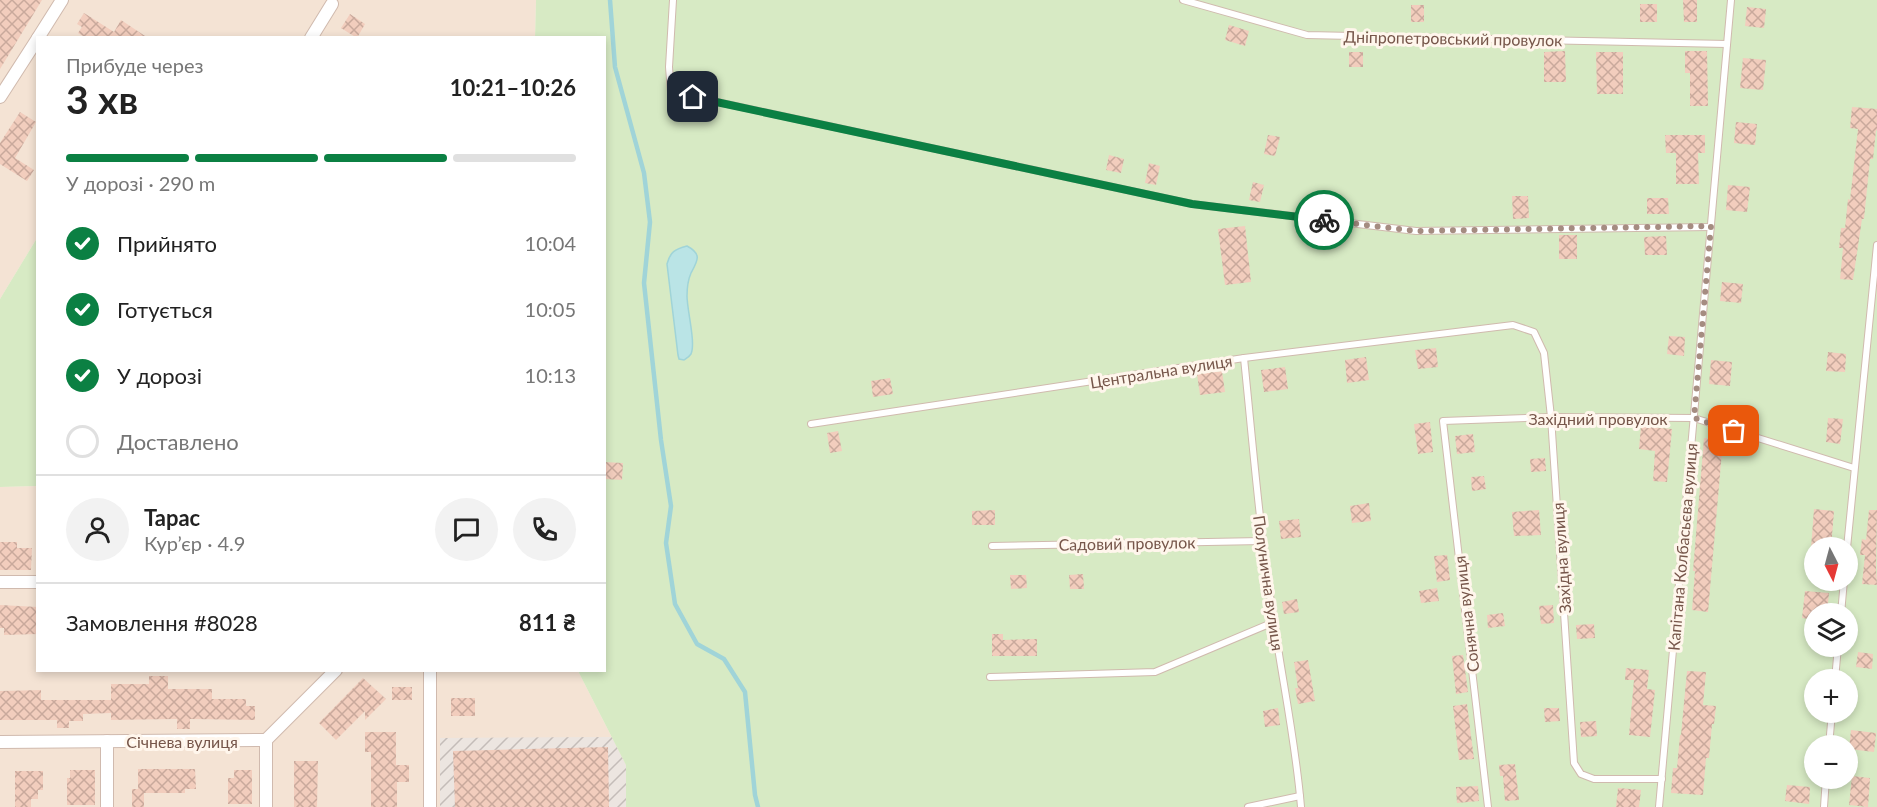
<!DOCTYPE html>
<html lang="uk">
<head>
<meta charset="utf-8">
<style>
  :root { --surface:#fff; --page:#f2f2f2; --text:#222; --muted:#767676; --line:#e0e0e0; --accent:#0b8043 }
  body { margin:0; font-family:Lato,sans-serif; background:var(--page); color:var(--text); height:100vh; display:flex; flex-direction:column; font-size:22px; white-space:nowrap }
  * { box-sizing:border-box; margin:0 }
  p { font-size:20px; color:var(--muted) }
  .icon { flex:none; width:33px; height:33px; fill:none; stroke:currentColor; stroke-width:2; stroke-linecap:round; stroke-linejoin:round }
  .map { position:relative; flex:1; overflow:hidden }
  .sheet { position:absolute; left:36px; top:36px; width:570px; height:636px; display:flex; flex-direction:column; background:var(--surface); border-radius:0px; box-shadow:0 3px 9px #0003 }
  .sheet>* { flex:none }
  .needle { width:39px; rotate:174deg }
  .buttons { position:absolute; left:1804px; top:537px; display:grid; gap:12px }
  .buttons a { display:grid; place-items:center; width:54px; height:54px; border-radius:50%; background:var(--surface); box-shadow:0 3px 9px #0003; font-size:30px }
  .pin { position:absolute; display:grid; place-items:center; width:51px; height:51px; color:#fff; margin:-26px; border-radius:12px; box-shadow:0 3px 9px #0006 }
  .courier { position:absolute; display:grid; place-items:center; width:60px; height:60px; margin:-30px; border:4px solid #0b8043; border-radius:50%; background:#fff; color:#222; box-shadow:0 2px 8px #0007 }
  .summary em { font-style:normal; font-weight:700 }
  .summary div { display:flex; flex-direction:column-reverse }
  .summary { display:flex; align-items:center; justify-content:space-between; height:102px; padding:0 30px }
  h1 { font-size:39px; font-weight:700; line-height:45px }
  .bar { display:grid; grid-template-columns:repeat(4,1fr); gap:9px 6px; align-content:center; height:72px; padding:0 30px }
  .bar i { height:8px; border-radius:4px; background:var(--line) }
  .bar .active { background:var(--accent) }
  .bar p { grid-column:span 4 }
  .line { display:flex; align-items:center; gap:15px; padding:0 30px; border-top:2px solid var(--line) }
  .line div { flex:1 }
  .round { display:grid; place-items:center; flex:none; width:63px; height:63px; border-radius:32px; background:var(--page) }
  ol { padding:0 30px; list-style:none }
  li { display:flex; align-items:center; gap:18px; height:66px }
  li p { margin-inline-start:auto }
  li .icon { padding:6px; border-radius:50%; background:var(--accent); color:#fff; stroke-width:4 }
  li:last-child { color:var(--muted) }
  li i { width:33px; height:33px; border:3px solid var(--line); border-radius:50% }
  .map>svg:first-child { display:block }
</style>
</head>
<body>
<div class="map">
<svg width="1877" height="807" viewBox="0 0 1877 807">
  <defs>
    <pattern id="industrial-furrows" width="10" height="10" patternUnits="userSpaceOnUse" patternTransform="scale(1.5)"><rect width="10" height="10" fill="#ece5e0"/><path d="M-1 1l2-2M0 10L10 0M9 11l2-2" fill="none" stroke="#c4bcb8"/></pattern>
    <pattern id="building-cross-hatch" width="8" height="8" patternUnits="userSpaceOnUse" patternTransform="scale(1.5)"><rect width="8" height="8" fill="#f2cdbd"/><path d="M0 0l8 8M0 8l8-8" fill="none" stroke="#c9a99c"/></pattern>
  </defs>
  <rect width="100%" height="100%" fill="#fcf1e6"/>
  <!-- residential -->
  <g fill="#f4e3d4">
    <polygon points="0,0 536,0 535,37 38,38 37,238 0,299"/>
    <polygon points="37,486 38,670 578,671 626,765 626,807 0,807 0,487"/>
  </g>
  <!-- industrial -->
  <polygon fill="url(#industrial-furrows)" points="612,737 626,765 626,807 440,807 440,738"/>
  <!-- green -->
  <g fill="#d7eac4" fill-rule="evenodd">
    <path d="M536 0H1877V807H626V765L578 671 604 670V38H535ZM1815 548H1848V580H1815ZM1815 614H1848V646H1815ZM1815 680H1848V712H1815ZM1815 746H1848V778H1815Z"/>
    <polygon points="37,238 37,486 0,487 0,299"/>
  </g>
  <!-- water -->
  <path fill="#bae4e6" stroke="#a0d4d8" stroke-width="1.5" d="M687 246C702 254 698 260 691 273 688 280 687 288 687 296 687 310 696 343 691 354 689 357 687 358 684 360L679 359 678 355 667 264C670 252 675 249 687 246Z"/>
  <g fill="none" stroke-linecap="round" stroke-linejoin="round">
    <!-- stream -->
    <polyline stroke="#a0d4d8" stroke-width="4.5" points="610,0 615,67 644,173 650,222 644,283 661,440 671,506 666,543 675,604 697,644 724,659 745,692 755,795 758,807"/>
  </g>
  <!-- building -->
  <g fill="url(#building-cross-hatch)">
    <polygon points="0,0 42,0 0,69"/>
    <polygon points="1683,0 1697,0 1697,22 1684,22"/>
    <rect x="1640" y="4" width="17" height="18"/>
    <rect x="1411" y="5" width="13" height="17"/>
    <polygon points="1747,7 1766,9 1764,28 1745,26"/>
    <polygon points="84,13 114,32 121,20 148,38 86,38 78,33 82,27 77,24"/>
    <polygon points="350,14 365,24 357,38 341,28"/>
    <polygon points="1229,25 1249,31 1245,46 1225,40"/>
    <polygon points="1565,51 1566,82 1544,82 1544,52"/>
    <polygon points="1685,51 1707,51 1708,106 1690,106 1690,73 1685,73"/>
    <rect x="1349" y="52" width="14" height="15"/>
    <polygon points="1596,52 1623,52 1623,94 1597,94"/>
    <polygon points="1743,58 1766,60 1763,90 1740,88"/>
    <polygon points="1852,107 1877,109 1877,131 1876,130 1873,159 1870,159 1864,219 1862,219 1853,280 1840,279 1843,248 1839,248 1841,228 1845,228 1848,199 1850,200 1858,129 1850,128"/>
    <polygon points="20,112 36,122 15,158 34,170 27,181 0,164 0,143"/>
    <polygon points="1736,122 1757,124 1755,145 1734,143"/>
    <polygon points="1268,135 1280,137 1275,156 1264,154"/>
    <polygon points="1665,135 1705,135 1705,153 1698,153 1699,184 1676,184 1676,153 1666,153"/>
    <polygon points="1109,155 1124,159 1121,173 1106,170"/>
    <polygon points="1149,163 1160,166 1156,185 1145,183"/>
    <polygon points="1253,182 1264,185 1260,202 1249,200"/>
    <polygon points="1728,185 1750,187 1747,212 1726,210"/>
    <polygon points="1512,196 1528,196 1529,218 1513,219"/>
    <polygon points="1647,198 1668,198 1669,214 1647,214"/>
    <polygon points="1245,226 1251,282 1225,285 1218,229"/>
    <rect x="1559" y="235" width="18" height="24"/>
    <polygon points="1666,236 1667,255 1645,255 1644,237"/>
    <polygon points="1722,282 1743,284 1741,303 1720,301"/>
    <polygon points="1669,336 1685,337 1684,356 1667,354"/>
    <polygon points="1436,348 1438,367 1418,369 1415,350"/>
    <polygon points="1828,352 1846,354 1845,372 1826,371"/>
    <polygon points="1366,357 1369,380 1347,383 1345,360"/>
    <polygon points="1711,360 1732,362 1730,386 1709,384"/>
    <polygon points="1285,367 1288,389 1264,392 1261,370"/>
    <polygon points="1222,371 1225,392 1200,395 1197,374"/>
    <polygon points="890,378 893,394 873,397 871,381"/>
    <polygon points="1828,418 1843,419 1840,444 1826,442"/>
    <polygon points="1430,422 1433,452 1418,454 1414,424"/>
    <polygon points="1641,426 1672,429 1667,482 1653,481 1655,451 1639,449"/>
    <polygon points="838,431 842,451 830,453 827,433"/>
    <polygon points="1473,434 1475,452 1457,454 1455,436"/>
    <polygon points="1704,438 1723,440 1708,612 1692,610 1695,571 1693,571"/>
    <polygon points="1545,458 1546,471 1531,472 1530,459"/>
    <polygon points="604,462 623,463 622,480 604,479"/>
    <polygon points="1484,476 1486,489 1472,491 1471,477"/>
    <polygon points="1369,503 1371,521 1352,523 1350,506"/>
    <polygon points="1814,509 1834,511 1831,548 1811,548"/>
    <polygon points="995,510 995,525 972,525 972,511"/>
    <polygon points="1539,510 1541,535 1514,536 1512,512"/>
    <polygon points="1869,510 1877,510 1876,568 1877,585 1862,584 1865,555 1860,555 1862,539 1866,540"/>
    <polygon points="1299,519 1301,537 1281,539 1279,521"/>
    <polygon points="0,542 17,542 17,548 32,548 31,570 0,570"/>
    <polygon points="1447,555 1450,580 1437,582 1434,556"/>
    <polygon points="1083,574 1084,589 1070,589 1069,575"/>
    <polygon points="1010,575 1026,575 1027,588 1011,589"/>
    <polygon points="1437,588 1439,601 1421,603 1419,591"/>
    <polygon points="1805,591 1829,593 1827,614 1815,614 1815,620 1802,618"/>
    <polygon points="1297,599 1299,612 1284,614 1282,602"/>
    <polygon points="0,605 38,607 38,634 4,635 4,628 0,628"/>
    <polygon points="1553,605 1554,623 1541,624 1539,606"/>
    <polygon points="1503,613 1505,626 1488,628 1487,615"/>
    <polygon points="1594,624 1595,638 1577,639 1576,625"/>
    <polygon points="992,634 1003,634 1003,640 1037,639 1037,656 992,656"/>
    <polygon points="1858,652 1873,654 1872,669 1856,667"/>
    <polygon points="1463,655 1468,692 1456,694 1452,656"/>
    <polygon points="1308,660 1315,701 1298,704 1295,688 1298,688 1294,662"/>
    <polygon points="1626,668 1649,670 1647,689 1655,690 1650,737 1629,735 1634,680 1625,680"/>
    <polygon points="1687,671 1706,672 1703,705 1716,706 1714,724 1712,724 1709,758 1706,758 1703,795 1671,793 1673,768 1677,768 1680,735 1681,735"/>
    <polygon points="149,676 168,676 168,689 212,689 212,699 246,699 246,706 255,706 255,720 190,719 190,729 177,729 177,719 111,720 111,713 83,714 83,721 69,721 69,728 57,728 57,720 0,720 0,691 41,690 41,700 111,700 111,684 149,684"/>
    <polygon points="363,678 386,699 365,720 365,711 336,740 319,723"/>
    <rect x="392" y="687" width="20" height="13"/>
    <rect x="451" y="698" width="24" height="18"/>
    <polygon points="1467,704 1474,759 1459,760 1453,706"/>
    <polygon points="1278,708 1280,725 1265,727 1263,711"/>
    <polygon points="1544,708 1559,708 1560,721 1545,722"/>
    <polygon points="1596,721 1597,736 1581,737 1580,722"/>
    <polygon points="1851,730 1876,733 1874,752 1849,749"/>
    <polygon points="365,732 396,732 396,765 409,765 409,782 397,782 397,807 371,807 371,752 365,752"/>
    <polygon points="608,747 609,807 455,807 453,751"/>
    <polygon points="294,761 318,761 317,807 294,807"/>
    <polygon points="1515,764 1519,800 1505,801 1503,776 1500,776 1499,765"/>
    <polygon points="138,769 195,769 196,789 185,789 185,793 144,793 144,807 132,807 132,789 138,789"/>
    <polygon points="70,770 95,770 95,805 67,805 67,778 70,778"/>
    <polygon points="234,770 252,770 252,804 228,804 228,778 234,778"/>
    <polygon points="15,771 43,771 43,790 38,790 38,799 31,799 31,807 15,807"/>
    <polygon points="1852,776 1870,778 1868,807 1849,805"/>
    <polygon points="1787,785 1810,787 1809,804 1785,801"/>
    <polygon points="1478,786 1479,801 1457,803 1456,787"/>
    <polygon points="1618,788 1641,790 1639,807 1616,807"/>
  </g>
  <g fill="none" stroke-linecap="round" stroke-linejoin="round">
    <defs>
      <g id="lane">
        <polyline points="673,0 669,67 671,92 1192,204 1416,231 1711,227"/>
        <polyline points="1183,0 1307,35 1727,44"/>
        <path d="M1244 358C1253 446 1260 534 1274 622 1283 684 1296 745 1301 807"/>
        <polyline points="811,424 1244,358 1513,325 1534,332 1544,353 1551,417 1574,763 1581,774 1594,779 1662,779"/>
        <polyline points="992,546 1262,541"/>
        <polyline points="1847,548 1877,245"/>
        <polyline points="1841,614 1844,580"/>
        <polyline points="990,677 1155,672 1274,622"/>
        <polyline points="1835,680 1838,646"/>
        <polyline points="1829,746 1832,712"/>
        <polyline points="1248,807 1300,796"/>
        <polyline points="1488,807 1443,421 1551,417 1694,418 1854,468"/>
        <polyline points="1659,807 1731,0"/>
        <polyline points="1824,807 1826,778"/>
      </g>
      <g id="street">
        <polyline points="38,38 62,0"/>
        <polyline points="311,38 332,4"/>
        <polyline points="0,97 38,38"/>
        <polyline points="0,582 38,582"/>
        <polyline points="266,740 266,807"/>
        <polyline points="107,741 107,807"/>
        <polyline points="0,742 266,740 336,670"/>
        <polyline points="430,807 430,670"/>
      </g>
    </defs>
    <!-- lane casing -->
    <use href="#lane" stroke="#d0baae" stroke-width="8"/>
    <!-- street casing -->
    <use href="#street" stroke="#d0baae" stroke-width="14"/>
    <!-- lane -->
    <use href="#lane" stroke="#fff" stroke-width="6"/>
    <!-- street -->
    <use href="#street" stroke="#fff" stroke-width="12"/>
  </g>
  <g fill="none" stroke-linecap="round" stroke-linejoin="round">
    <!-- done -->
    <polyline stroke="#a58c81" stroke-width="6" stroke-dasharray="0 10.8" points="1324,220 1416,231 1711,226 1694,418 1734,431"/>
    <!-- route -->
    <polyline stroke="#0b8043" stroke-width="8" points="693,97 1192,204 1324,220"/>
  </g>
  <g text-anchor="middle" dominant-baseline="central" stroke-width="6" stroke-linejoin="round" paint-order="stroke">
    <!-- street labels -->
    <g font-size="16" fill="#76564a" stroke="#fff6ec">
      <text transform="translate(1453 38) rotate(1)">Дніпропетровський провулок</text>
      <text transform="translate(1161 371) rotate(-9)">Центральна вулиця</text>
      <text x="1598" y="418">Західний провулок</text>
      <text transform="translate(1127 543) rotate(-1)">Садовий провулок</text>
      <text transform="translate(1682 547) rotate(-85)">Капітана Колбасьєва вулиця</text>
      <text transform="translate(1561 558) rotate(-94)">Західна вулиця</text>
      <text transform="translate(1269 583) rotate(82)">Полунична вулиця</text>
      <text transform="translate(1466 614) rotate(-97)">Сонячна вулиця</text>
      <text x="182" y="741">Січнева вулиця</text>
    </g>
  </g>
</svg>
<div class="buttons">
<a><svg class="needle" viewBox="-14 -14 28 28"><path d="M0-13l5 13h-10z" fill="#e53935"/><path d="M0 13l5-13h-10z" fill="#767676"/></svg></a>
<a><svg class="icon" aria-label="layers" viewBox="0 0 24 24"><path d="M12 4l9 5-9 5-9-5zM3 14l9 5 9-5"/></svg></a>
<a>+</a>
<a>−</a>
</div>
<div class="pin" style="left:1734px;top:431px;background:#ea580c"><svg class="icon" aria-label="bag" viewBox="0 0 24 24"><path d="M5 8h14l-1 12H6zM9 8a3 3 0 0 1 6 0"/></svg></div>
<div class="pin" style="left:693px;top:97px;background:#1f2937"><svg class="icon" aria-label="home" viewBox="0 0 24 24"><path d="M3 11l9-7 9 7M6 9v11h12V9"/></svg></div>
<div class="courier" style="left:1324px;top:220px"><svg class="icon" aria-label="bike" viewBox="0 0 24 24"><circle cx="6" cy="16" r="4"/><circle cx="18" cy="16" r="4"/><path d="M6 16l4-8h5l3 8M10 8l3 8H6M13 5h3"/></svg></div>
<section class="sheet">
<div class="summary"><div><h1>3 хв</h1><p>Прибуде через</p></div><em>10:21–10:26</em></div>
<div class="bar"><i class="active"></i><i class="active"></i><i class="active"></i><i></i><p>У дорозі · 290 m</p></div>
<ol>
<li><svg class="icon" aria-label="check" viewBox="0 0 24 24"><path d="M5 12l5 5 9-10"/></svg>Прийнято<p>10:04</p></li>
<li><svg class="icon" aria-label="check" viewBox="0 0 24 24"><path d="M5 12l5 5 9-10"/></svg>Готується<p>10:05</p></li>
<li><svg class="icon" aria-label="check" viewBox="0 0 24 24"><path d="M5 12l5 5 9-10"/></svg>У дорозі<p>10:13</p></li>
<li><i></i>Доставлено</li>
</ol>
<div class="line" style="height:108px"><a class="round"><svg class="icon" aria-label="person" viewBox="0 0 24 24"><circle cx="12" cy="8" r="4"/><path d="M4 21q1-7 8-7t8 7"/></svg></a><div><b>Тарас</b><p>Кур’єр · 4.9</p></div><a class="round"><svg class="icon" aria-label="chat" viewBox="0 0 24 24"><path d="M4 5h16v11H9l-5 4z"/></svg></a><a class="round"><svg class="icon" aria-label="phone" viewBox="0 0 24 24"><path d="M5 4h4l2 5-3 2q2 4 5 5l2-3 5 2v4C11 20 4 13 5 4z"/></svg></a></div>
<div class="line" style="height:78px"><div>Замовлення #8028</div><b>811 ₴</b></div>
</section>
</div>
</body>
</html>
